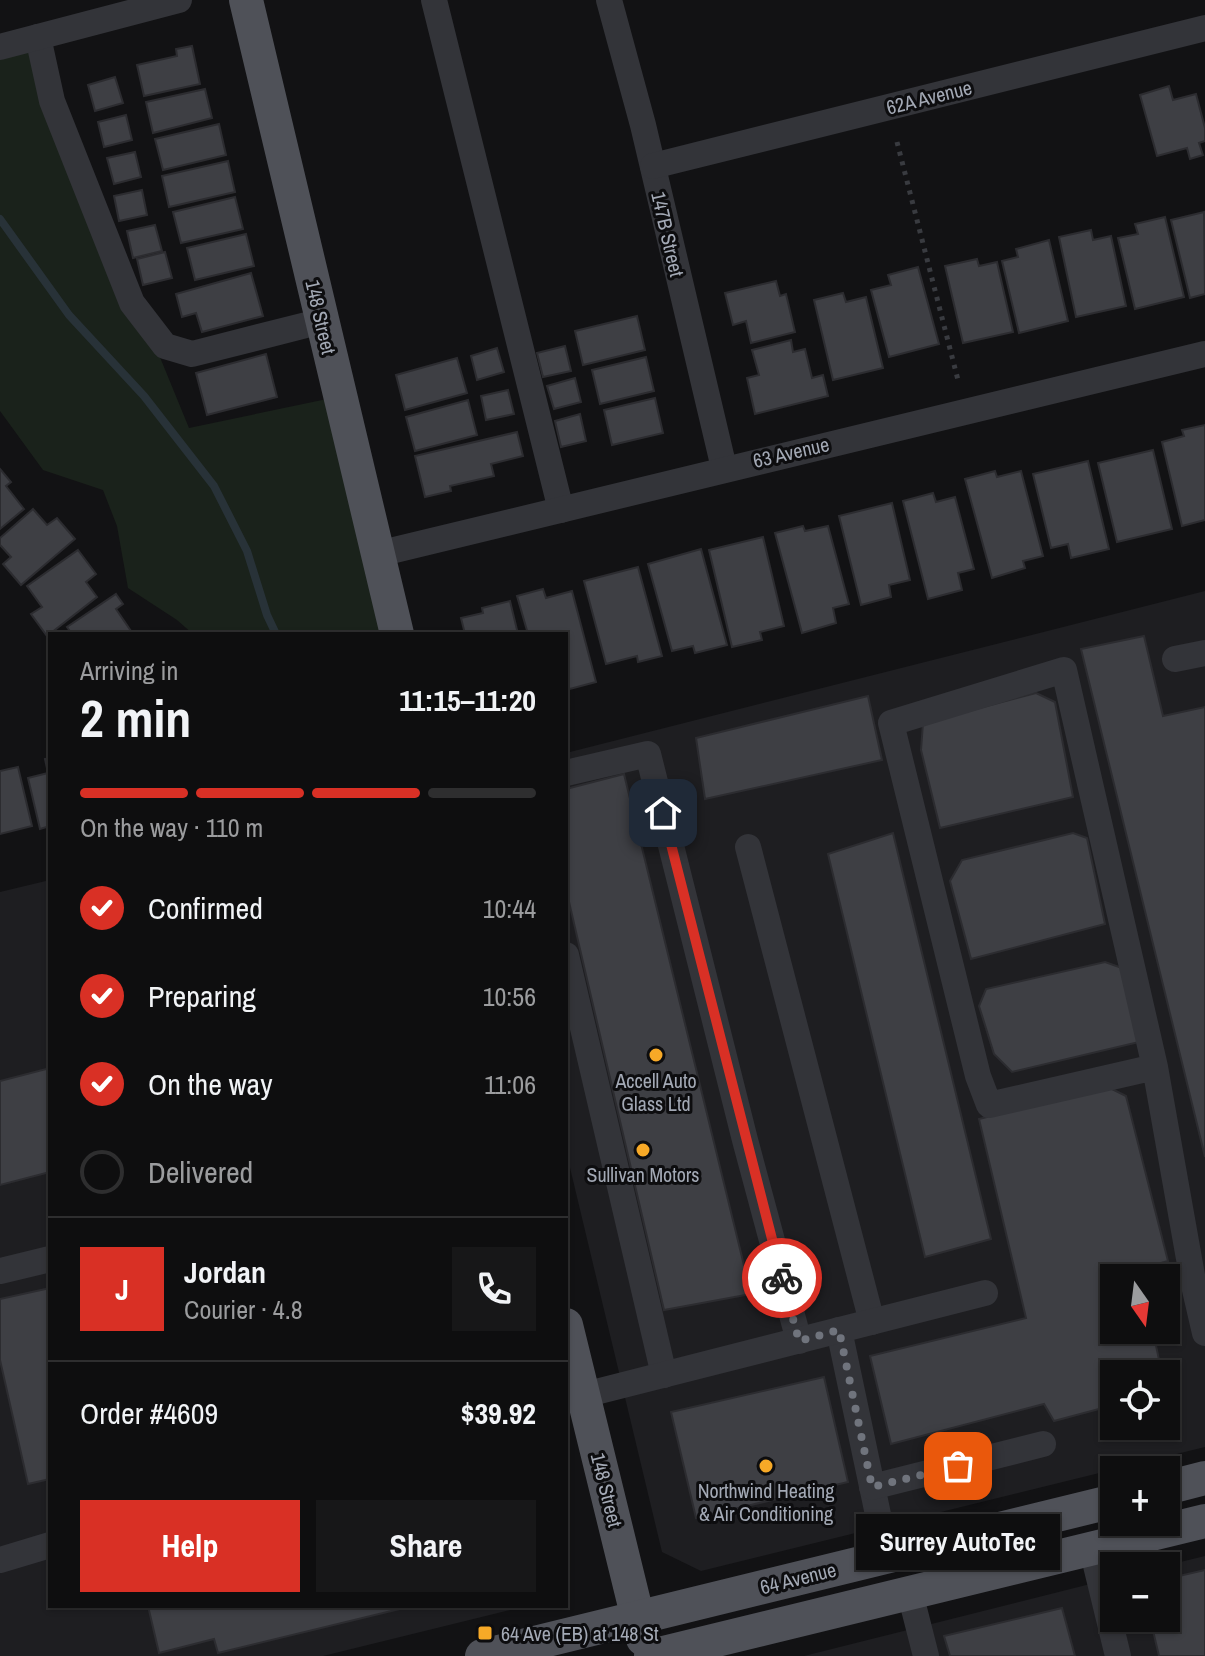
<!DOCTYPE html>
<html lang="en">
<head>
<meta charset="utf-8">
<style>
  :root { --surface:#0e0e0f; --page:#171718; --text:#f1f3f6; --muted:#9b9c9e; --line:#2e2e2f; --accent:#d93025 }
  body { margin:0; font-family:"Archivo Narrow",sans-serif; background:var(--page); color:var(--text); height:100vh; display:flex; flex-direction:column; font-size:30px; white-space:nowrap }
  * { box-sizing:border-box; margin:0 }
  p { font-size:26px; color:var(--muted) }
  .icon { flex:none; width:44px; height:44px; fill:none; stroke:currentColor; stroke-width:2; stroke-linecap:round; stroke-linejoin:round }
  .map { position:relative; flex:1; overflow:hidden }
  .sheet { position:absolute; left:48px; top:632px; width:520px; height:976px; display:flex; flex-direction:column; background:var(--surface); border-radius:0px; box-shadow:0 2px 6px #0004,0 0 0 2px var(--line) }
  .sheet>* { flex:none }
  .needle { width:52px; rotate:166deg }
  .buttons { position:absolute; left:1100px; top:1264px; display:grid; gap:16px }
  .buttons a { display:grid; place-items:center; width:80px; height:80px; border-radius:0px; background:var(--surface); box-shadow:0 2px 6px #0004,0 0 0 2px var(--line); font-size:40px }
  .pin { position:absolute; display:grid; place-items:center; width:68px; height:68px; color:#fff; margin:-34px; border-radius:16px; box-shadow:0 4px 12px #0006 }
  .courier { position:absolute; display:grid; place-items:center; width:80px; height:80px; margin:-40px; border:6px solid #d93025; border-radius:50%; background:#fff; color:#222; box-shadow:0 2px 10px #0007 }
  .bubble { position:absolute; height:56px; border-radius:0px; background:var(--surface); box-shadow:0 2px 6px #0004,0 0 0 2px var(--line); font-size:26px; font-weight:700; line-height:56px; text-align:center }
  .head em { font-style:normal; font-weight:700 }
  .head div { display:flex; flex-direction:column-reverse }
  .head { display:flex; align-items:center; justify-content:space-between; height:136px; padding:0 32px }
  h1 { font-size:52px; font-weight:700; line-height:60px }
  .bar { display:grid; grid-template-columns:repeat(4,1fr); gap:12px 8px; align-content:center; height:96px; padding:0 32px }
  .bar i { height:10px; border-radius:6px; background:var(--line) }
  .bar .active { background:var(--accent) }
  .bar p { grid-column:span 4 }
  .line { display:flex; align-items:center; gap:20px; padding:0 32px; border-top:2px solid var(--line) }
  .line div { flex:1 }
  .round { display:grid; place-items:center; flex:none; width:84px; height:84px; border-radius:0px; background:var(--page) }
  ol { padding:0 32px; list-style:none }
  li { display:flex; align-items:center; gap:24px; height:88px }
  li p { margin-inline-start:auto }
  li .icon { padding:8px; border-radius:50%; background:var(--accent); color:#fff; stroke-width:4 }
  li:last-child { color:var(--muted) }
  li i { width:44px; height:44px; border:4px solid var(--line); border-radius:50% }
  .cta { display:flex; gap:16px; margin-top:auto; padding:16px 32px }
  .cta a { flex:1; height:92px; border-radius:0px; background:var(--accent); color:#fff; font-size:32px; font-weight:700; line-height:92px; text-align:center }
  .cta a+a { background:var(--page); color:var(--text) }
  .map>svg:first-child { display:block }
</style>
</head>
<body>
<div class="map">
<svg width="1205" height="1656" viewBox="0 0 1205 1656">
  <rect width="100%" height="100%" fill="#121214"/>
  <!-- built -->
  <g fill="#1e1e21" fill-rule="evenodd">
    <path d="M1205 591V1447L701 1571 662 1552 566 1151V753ZM1114 1278H1166V1330H1114ZM1114 1374H1166V1426H1114Z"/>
    <polygon points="50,880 50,1606 526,1606 323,1656 0,1656 0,892"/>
    <polygon points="1205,1556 1205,1656 804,1656 1114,1578 1114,1618 1166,1618 1166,1566 1164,1566"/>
  </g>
  <!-- green -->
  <polygon fill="#1a221b" points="34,50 189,428 327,399 386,634 193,634 177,620 128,588 117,526 103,490 43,470 0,411 0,59"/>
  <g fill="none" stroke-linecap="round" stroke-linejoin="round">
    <!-- stream -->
    <polyline stroke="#283238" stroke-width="8" points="0,219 69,315 144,396 214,486 247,551 267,615 276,634"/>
  </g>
  <!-- building -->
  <g fill="#3e3f44" stroke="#2c2c30" stroke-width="2">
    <polygon points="192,46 200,84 144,96 137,65 177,56 176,49"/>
    <polygon points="115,77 123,103 95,111 88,85"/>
    <polygon points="1169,86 1173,100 1196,94 1205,128 1205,141 1199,143 1203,155 1190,159 1187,148 1157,156 1140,95"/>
    <polygon points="205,89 212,118 153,133 146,102"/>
    <polygon points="126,115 132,140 104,147 98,122"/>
    <polygon points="219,124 226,155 163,170 155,139"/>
    <polygon points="135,152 141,177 114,184 107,158"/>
    <polygon points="228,161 235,192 169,207 162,176"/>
    <polygon points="142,190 147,215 119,221 114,196"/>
    <polygon points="235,197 243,229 181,243 173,212"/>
    <polygon points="1204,212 1205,294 1190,298 1171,220"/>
    <polygon points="1165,217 1184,297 1135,309 1118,238 1138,234 1135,224"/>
    <polygon points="155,225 162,251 133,258 127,231"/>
    <polygon points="1091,230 1093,240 1111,236 1126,306 1076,317 1059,237"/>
    <polygon points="246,234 254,266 195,280 187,248"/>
    <polygon points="1049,240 1068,321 1019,333 1002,261 1018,257 1016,249"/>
    <polygon points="165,252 172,278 143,285 137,259"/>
    <polygon points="977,259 979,266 997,262 1013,332 963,343 945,266"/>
    <polygon points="918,267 939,344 889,357 871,290 891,285 888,275"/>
    <polygon points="251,273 263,316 202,332 196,313 182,317 176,294"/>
    <polygon points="776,281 780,296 786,294 795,332 751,343 746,321 733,325 725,293"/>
    <polygon points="843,293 846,302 866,297 883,368 833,380 814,300"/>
    <polygon points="637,316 645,350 583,365 575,331"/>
    <polygon points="791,340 793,352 805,349 812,378 823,375 828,396 755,414 747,378 759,375 752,350"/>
    <polygon points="565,346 571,371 543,377 537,353"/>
    <polygon points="497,348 504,372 477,380 471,356"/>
    <polygon points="266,354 277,397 207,415 196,373"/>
    <polygon points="646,357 654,391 600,404 592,370"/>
    <polygon points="457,358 467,393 405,410 396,375"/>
    <polygon points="575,378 581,402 554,409 547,386"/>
    <polygon points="508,390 514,414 486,420 481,396"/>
    <polygon points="655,398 663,433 612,445 604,410"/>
    <polygon points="468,400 477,435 415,451 406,417"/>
    <polygon points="580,414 586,441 561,447 555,421"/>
    <polygon points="1205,425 1205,520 1182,526 1162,442 1184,436 1182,430"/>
    <polygon points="517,432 523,456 491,464 494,476 450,486 451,491 425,497 415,456"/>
    <polygon points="1153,450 1172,529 1117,542 1098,463"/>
    <polygon points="1088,461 1109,549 1071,558 1068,544 1051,548 1033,474"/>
    <polygon points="0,469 11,482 6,486 24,509 0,529"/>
    <polygon points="995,471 997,477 1021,471 1043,556 1023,561 1025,568 992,578 965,479"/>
    <polygon points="933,493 936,502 955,497 974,569 958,573 962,590 928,599 903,501"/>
    <polygon points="892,503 910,580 889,585 891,597 861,605 839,516"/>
    <polygon points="33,509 47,525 57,518 75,539 21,585 3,564 11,557 0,545 0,538"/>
    <polygon points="803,526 805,531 828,526 849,604 833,608 836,623 802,633 775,533"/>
    <polygon points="763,537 784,626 760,632 762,640 732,647 709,550"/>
    <polygon points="701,549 727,645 695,653 693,646 672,651 648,564"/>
    <polygon points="78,550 96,574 86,582 97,597 47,636 31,614 42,607 27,586"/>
    <polygon points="638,567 662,656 638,662 637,656 606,664 584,581"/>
    <polygon points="543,589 546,598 572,591 596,682 566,690 566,634 528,634 517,596"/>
    <polygon points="116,594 123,604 116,609 133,634 72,634 67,627"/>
    <polygon points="510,601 518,634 465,634 461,618 483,613 482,608"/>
    <polygon points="1144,636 1163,716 1205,707 1205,1157 1081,649"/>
    <polygon points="1036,693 1055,702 1073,797 940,828 921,750 923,723"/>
    <polygon points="868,696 882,760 705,799 696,738"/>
    <polygon points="50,758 50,826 40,829 28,778 48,773 45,759"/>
    <polygon points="18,767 32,826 0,834 0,771"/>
    <polygon points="624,774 751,1294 664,1310 566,889 566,789"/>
    <polygon points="893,833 991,1239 925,1257 828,854"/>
    <polygon points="1073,833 1087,838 1105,924 971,959 950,881 962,860"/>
    <polygon points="1105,962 1122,968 1139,1042 1012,1072 994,1054 979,1006 986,989"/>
    <polygon points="50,1068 50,1172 0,1185 0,1081"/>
    <polygon points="1108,1087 1126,1096 1168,1261 1130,1272 1131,1278 1114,1278 1114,1330 1166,1330 1166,1311 1176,1309 1179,1327 1154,1336 1162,1374 1114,1374 1114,1405 1054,1421 1044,1404 891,1444 870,1356 1026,1318 979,1119"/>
    <polygon points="50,1288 50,1479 28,1484 0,1360 0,1299"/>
    <polygon points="824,1377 848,1482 696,1518 671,1412"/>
    <polygon points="1205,1570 1205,1656 1159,1656 1150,1618 1166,1618 1166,1579"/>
    <polygon points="148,1606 412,1606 218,1653 214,1639 159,1653"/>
    <polygon points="1062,1608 1075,1656 950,1656 944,1636"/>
  </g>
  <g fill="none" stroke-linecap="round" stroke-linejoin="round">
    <!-- path -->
    <polyline stroke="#393b40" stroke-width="5" stroke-dasharray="4 6" stroke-linecap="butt" points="897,142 959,384"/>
    <!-- minor -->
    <g stroke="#333439" stroke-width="26">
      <polyline points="434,0 561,510"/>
      <polyline points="609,0 643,125 724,468"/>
      <polyline points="38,37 52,101 132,303 165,346 192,354 322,321"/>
      <polyline points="0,47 179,0"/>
      <polyline points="653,166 1205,28"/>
      <polyline points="378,554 1205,354"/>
      <polyline points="1175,659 1205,653"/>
      <polyline points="566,773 648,754 745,1140 799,1341"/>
      <polyline points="748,847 872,1322"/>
      <polyline points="566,955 664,1375"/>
      <polyline points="1155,1067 989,1105 978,1076 891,723 1064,670 1155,1067 1193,1281 1205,1333"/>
      <polyline points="0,1271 50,1259"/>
      <polyline points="839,1330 887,1557"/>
      <polyline points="584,1395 985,1293"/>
      <polyline points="872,1487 1043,1444"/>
      <polyline points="1092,1549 1118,1656"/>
      <polyline points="0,1560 50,1545"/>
      <polyline points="910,1593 926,1656"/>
    </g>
    <!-- major -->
    <g stroke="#4f5158" stroke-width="34">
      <polyline points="246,0 397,634"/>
      <polyline points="566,1325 643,1639"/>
      <polyline points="1166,1488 1205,1478"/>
      <polyline points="482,1656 1114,1501"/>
      <polyline points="651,1656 1205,1521"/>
    </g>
  </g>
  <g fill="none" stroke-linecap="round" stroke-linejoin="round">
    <!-- done -->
    <polyline stroke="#70747d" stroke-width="8" stroke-dasharray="0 14.4" points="782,1278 799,1341 839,1330 872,1487 958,1466"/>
    <!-- route -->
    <polyline stroke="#d93025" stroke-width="10" points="663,813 782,1278"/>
  </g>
  <!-- markers -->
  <g fill="#f7a927" stroke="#0d0d0f" stroke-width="3">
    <circle cx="656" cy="1055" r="8"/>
    <circle cx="643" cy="1150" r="8"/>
    <circle cx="766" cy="1466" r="8"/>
    <rect x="477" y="1625" width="16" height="16" rx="4"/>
  </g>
  <g text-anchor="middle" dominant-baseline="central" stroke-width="6" stroke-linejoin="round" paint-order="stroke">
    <!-- street labels -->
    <g font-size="20" fill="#a3a9b5" stroke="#0d0d0f">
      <text transform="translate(929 97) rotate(-14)">62A Avenue</text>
      <text transform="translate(668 234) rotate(77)">147B Street</text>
      <text transform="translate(321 317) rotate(77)">148 Street</text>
      <text transform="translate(791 452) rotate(-13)">63 Avenue</text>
      <text transform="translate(607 1490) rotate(76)">148 Street</text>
      <text transform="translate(798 1578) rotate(-14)">64 Avenue</text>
    </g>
    <!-- poi labels -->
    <g font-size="20" fill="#a3a9b5" stroke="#0d0d0f">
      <text x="656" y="1080">Accell Auto<tspan x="656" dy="23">Glass Ltd</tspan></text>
      <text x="643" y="1174">Sullivan Motors</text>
      <text x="766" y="1490">Northwind Heating<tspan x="766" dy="23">&amp; Air Conditioning</tspan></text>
      <text x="501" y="1633" text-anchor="start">64 Ave (EB) at 148 St</text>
    </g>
  </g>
</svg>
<div class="buttons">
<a><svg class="needle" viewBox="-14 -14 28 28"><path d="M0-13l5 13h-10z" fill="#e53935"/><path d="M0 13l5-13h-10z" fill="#9b9c9e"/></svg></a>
<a><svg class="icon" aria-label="locate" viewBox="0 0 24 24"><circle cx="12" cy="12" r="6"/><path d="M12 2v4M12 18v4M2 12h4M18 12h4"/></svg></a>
<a>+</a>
<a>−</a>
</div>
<div class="pin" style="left:958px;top:1466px;background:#ea580c"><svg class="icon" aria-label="bag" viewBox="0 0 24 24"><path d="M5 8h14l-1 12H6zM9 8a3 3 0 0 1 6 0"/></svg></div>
<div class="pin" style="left:663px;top:813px;background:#1f2937"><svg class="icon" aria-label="home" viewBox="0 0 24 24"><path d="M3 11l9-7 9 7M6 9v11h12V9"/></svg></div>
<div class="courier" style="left:782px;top:1278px"><svg class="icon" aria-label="bike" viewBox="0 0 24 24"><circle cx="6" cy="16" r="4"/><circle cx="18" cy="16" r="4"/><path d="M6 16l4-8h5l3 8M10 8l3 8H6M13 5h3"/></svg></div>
<div class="bubble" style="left:856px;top:1514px;width:204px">Surrey AutoTec</div>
<section class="sheet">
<div class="head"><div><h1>2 min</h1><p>Arriving in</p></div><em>11:15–11:20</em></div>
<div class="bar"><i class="active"></i><i class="active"></i><i class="active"></i><i></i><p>On the way · 110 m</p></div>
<ol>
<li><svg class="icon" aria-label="check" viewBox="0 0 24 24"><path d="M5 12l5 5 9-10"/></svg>Confirmed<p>10:44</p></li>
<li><svg class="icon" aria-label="check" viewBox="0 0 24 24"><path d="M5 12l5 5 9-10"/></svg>Preparing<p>10:56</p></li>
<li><svg class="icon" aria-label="check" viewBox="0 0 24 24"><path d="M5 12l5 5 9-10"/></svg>On the way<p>11:06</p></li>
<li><i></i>Delivered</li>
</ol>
<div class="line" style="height:144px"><b class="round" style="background:var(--accent);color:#fff">J</b><div><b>Jordan</b><p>Courier · 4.8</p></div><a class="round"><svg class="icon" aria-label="phone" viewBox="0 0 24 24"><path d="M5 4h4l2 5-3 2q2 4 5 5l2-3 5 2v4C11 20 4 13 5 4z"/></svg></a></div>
<div class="line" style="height:104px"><div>Order #4609</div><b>$39.92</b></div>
<div class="cta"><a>Help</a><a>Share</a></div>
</section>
</div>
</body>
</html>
